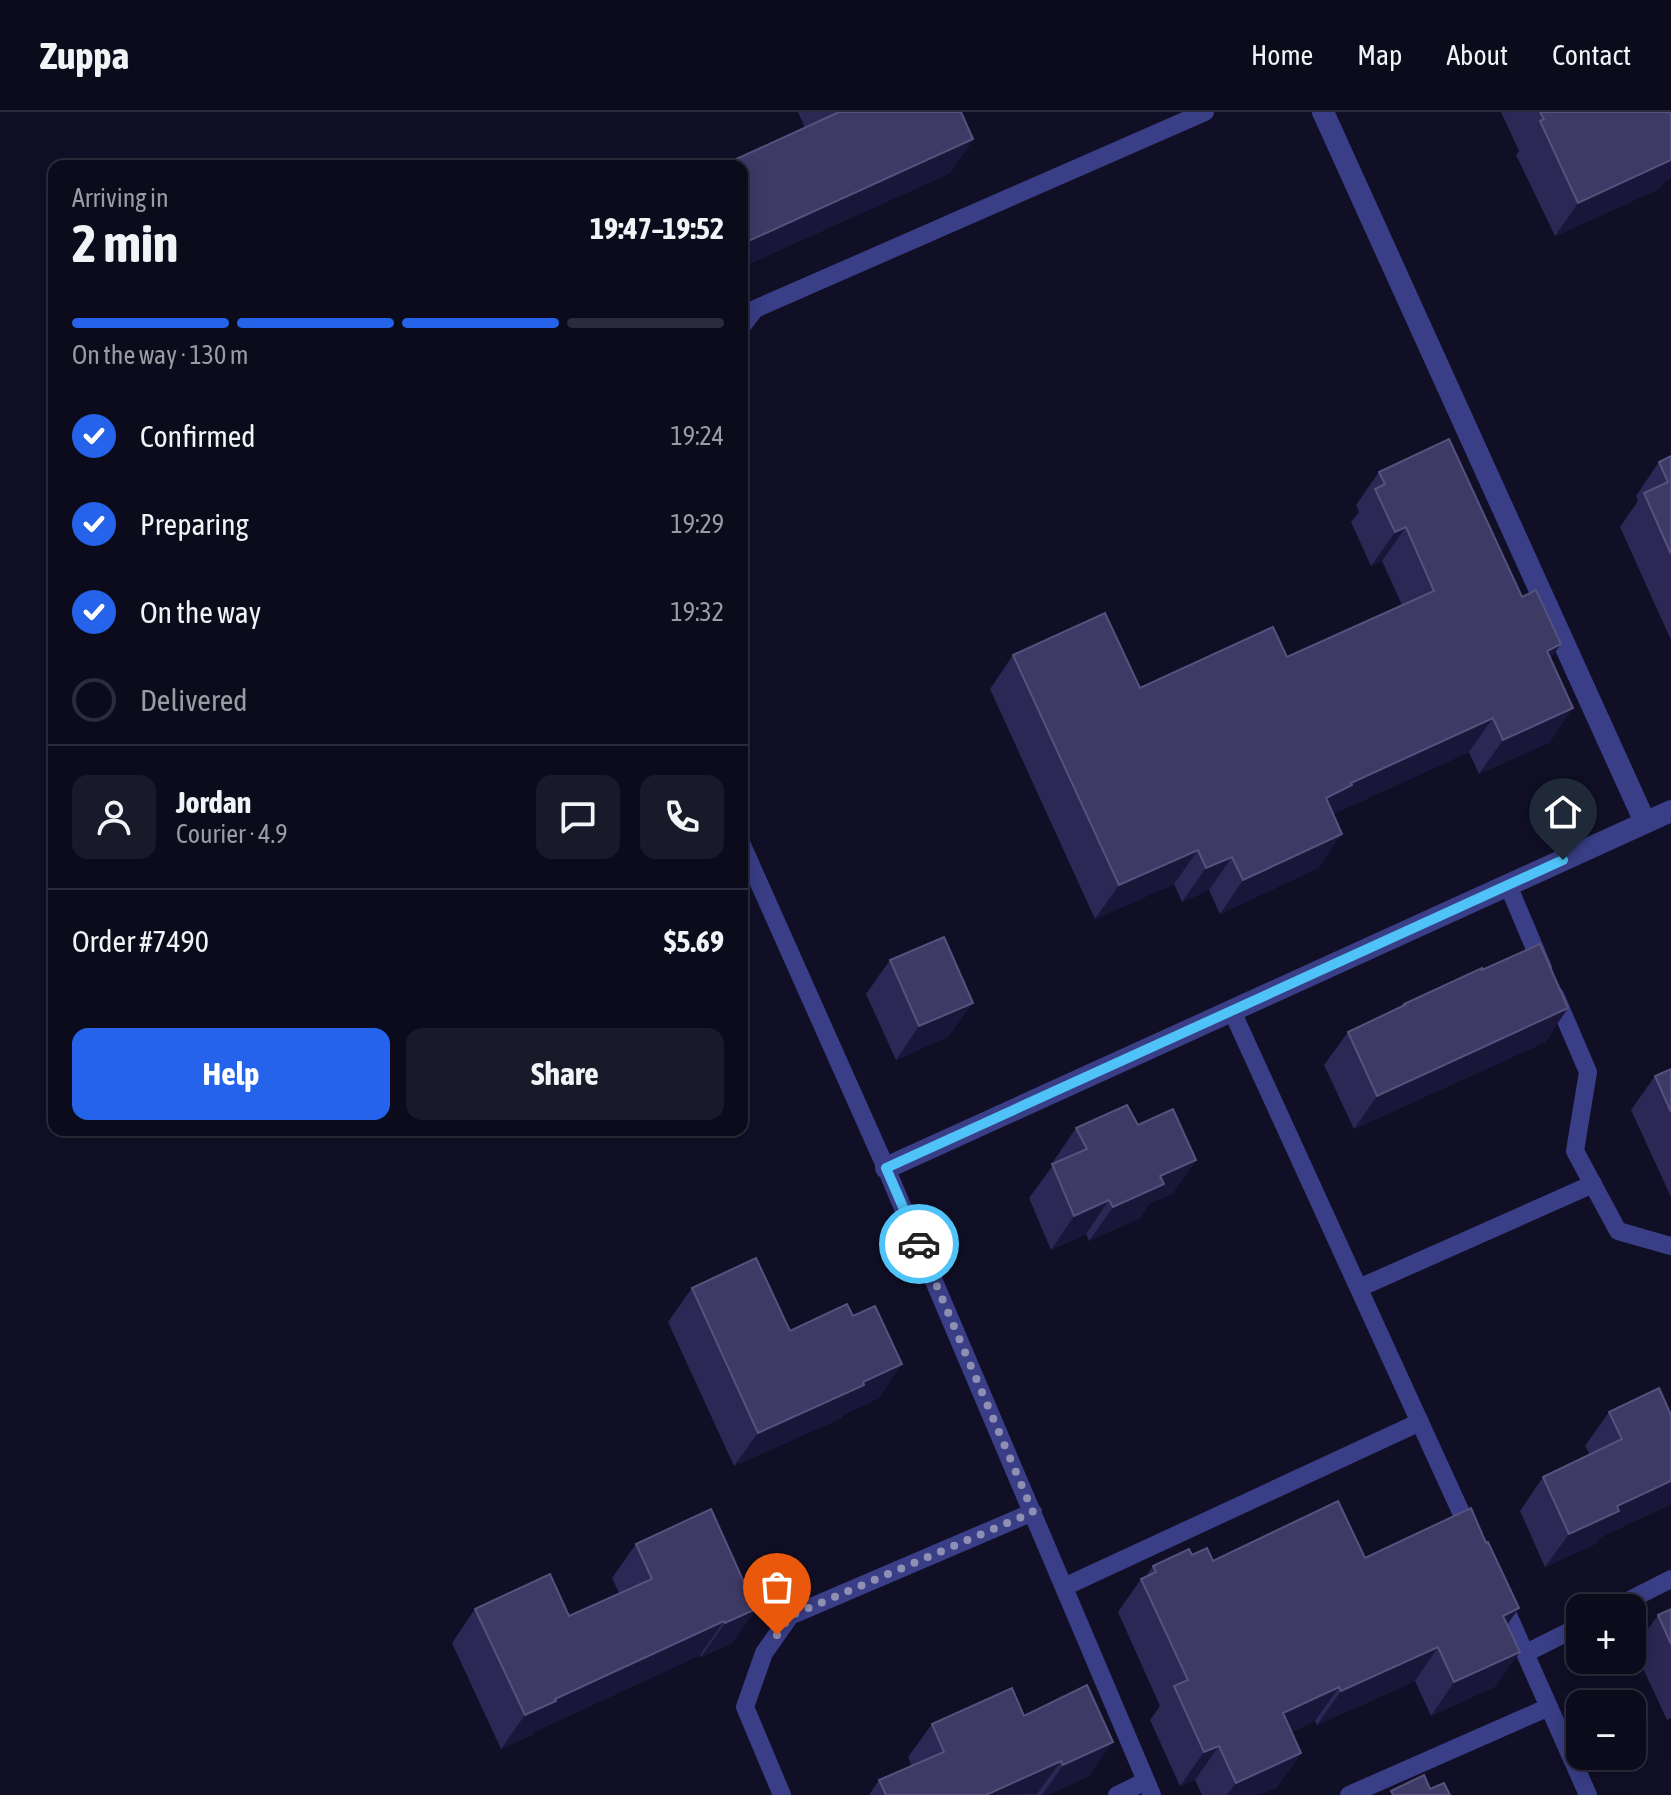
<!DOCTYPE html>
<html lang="en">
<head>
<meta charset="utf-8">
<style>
  :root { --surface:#0c0b1c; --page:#1a1929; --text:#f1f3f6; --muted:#9a9ba3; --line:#2c2b3b; --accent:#2563eb }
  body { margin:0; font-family:"Asap Condensed",sans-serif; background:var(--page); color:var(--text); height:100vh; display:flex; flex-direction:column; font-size:30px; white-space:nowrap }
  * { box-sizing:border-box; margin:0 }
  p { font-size:26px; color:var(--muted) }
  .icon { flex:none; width:44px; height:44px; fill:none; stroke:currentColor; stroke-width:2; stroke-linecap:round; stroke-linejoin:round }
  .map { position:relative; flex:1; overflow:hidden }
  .panel { position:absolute; left:48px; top:48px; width:700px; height:976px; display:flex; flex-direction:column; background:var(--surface); border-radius:16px; box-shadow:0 4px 20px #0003,0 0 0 2px var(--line) }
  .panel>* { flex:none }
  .controls { position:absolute; left:1566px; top:1482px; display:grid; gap:16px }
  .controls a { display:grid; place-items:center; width:80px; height:80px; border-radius:16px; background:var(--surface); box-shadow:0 4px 20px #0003,0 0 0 2px var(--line); font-size:40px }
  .pin { position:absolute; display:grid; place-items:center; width:68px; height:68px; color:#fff; margin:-82px -34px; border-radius:50% 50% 50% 0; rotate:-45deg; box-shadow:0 0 8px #0007 }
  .pin .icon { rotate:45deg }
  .courier { position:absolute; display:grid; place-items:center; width:80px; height:80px; margin:-40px; border:6px solid #4fc3f7; border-radius:50%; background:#fff; color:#222; box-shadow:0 2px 10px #0007 }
  .head em { font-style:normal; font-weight:700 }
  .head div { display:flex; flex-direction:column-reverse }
  .head { display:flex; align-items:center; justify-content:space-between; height:136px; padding:0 24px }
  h1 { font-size:52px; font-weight:700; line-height:60px }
  .bar { display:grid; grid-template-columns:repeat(4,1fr); gap:12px 8px; align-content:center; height:96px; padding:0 24px }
  .bar i { height:10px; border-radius:6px; background:var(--line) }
  .bar .selected { background:var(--accent) }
  .bar p { grid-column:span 4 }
  .line { display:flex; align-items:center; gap:20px; padding:0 24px; border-top:2px solid var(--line) }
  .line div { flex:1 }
  .round { display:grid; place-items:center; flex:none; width:84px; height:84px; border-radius:16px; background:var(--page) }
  ol { padding:0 24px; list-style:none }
  li { display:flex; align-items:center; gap:24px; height:88px }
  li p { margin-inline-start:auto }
  li .icon { padding:8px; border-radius:50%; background:var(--accent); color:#fff; stroke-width:4 }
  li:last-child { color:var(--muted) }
  li i { width:44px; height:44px; border:4px solid var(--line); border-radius:50% }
  .button { display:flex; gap:16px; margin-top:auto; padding:16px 24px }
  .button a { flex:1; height:92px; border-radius:16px; background:var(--accent); color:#fff; font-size:32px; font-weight:700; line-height:92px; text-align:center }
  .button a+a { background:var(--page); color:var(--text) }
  header { display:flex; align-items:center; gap:48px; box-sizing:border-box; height:112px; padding:0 40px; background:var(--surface); border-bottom:2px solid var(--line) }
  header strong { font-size:38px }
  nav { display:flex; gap:44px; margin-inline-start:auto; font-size:28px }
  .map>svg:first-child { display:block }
</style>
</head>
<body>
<header>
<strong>Zuppa</strong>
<nav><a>Home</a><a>Map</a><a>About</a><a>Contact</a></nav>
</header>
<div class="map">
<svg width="1671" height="1683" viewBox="0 0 1671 1683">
  <rect width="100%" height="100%" fill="#100f26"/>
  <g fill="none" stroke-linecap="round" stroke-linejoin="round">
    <!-- service -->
    <g stroke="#393e86" stroke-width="18">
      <polyline points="742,214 755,197 1205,0"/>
      <polyline points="742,733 886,1056 1152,1683"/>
      <polyline points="1508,773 1543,856"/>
      <polyline points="1555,883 1588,960 1575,1039 1618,1119 1671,1134"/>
      <polyline points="1232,899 1470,1420"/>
      <polyline points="1359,1176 1593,1072"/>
      <polyline points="1064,1475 1420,1310"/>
      <polyline points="1501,1487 1588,1683"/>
      <polyline points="1614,1496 1671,1467"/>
      <polyline points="1526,1541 1580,1514"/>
      <polyline points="782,1683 745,1595 764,1541 790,1504 1033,1400"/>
      <polyline points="1117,1683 1146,1669"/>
      <polyline points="1349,1683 1549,1595"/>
    </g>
    <!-- minor -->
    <g stroke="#393e86" stroke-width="22">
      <polyline points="1323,0 1645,710"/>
      <polyline points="886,1056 1671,699"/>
    </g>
  </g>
  <!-- wall -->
  <g fill="#2c2754">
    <polygon points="798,0 961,0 973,27 950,61 742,155 742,54 805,16"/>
    <polygon points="1501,0 1671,0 1663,71 1659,77 1555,124 1516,43 1519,39"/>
    <polygon points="1671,344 1671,528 1620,415 1638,389 1636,384 1659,350"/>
    <polygon points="1379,360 1550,547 1550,630 1479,662 1469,640 1333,702 1318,756 1220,802 1209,778 1182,790 1174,772 1095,807 990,577 1013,543 1140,576 1287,545 1402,493 1382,449 1371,454 1351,410 1359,400 1356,393"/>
    <polygon points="890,848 949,924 896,948 866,882"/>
    <polygon points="1482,858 1568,896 1545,930 1354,1017 1324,953 1348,920 1402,895 1404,892"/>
    <polygon points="1671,957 1671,1085 1631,998 1655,964"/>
    <polygon points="1138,1013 1196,1048 1172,1082 1149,1092 1140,1106 1089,1129 1086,1122 1051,1138 1029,1086 1054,1052 1053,1050 1076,1016"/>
    <polygon points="692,1176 790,1219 879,1286 844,1302 841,1306 734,1354 668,1210"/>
    <polygon points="1609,1300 1671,1303 1671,1392 1601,1425 1595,1432 1545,1455 1520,1399 1543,1365 1590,1343 1585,1334"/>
    <polygon points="636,1432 756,1497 732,1531 701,1545 700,1543 534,1620 532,1623 501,1637 452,1531 475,1497 569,1504 619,1481 612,1466"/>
    <polygon points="1192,1443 1213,1449 1365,1446 1507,1513 1496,1574 1431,1604 1415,1569 1317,1613 1315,1609 1291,1620 1301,1641 1277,1675 1259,1683 1202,1683 1195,1668 1180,1674 1150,1608 1160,1594 1118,1500 1141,1467 1146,1464 1153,1454"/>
    <polygon points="1671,1497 1671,1606 1667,1608 1634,1537 1658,1503"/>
    <polygon points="1024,1604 1089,1664 1048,1683 869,1683 879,1668 912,1654 908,1645 932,1612"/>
  </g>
  <!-- shaded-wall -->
  <g fill="#19163a">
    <polygon points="973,27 950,61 742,155 742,132"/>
    <polygon points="1671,48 1671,67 1663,71 1659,77 1555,124 1578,91"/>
    <polygon points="1406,415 1382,449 1371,454 1395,420"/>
    <polygon points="1561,532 1537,566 1547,539"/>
    <polygon points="1573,596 1550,630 1479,662 1503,628"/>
    <polygon points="1493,606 1469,640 1331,703 1326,686 1351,671"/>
    <polygon points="1342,722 1318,756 1220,802 1243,768"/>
    <polygon points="1198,738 1174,772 1095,807 1119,773"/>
    <polygon points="1232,745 1209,778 1182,790 1206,756"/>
    <polygon points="973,891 949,924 896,948 919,914"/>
    <polygon points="1568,896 1545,930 1354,1017 1377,984"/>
    <polygon points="1196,1048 1172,1082 1149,1092 1140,1106 1089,1129 1113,1095 1160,1064"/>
    <polygon points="1109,1088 1086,1122 1051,1138 1074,1104"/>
    <polygon points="902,1252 879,1286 844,1302 841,1306 734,1354 758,1321"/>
    <polygon points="1671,1369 1671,1392 1601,1425 1595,1432 1545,1455 1569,1422 1617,1394"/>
    <polygon points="1519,1496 1495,1530 1503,1504"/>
    <polygon points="756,1497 732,1531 701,1545 725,1511"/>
    <polygon points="724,1509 700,1543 534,1620 532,1623 501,1637 525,1603 555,1587"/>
    <polygon points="1438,1535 1415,1569 1317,1613 1341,1579"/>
    <polygon points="1520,1540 1496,1574 1431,1604 1454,1570"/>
    <polygon points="1339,1575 1315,1609 1259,1634 1283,1601"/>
    <polygon points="1113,1630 1089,1664 1048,1683 1042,1683 1063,1653"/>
    <polygon points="1219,1634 1195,1668 1180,1674 1204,1640"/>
    <polygon points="1301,1641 1277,1675 1259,1683 1227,1683 1236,1671"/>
    <polygon points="1061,1649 1037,1682 986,1683"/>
  </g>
  <!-- building -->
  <g fill="#3e3a66" stroke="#55527e" stroke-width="2">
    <polygon points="837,0 961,0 973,27 742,132 742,54 721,54 837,1"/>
    <polygon points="1540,0 1671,0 1671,48 1578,91 1540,9 1544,7"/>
    <polygon points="1449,327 1522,485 1536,478 1561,532 1547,539 1573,596 1503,628 1493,606 1351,671 1352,673 1326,686 1342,722 1243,768 1232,745 1206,756 1198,738 1119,773 1013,543 1105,501 1140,576 1273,515 1287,545 1434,479 1406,415 1395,420 1375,377 1385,372 1379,360"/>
    <polygon points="1671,344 1671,442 1644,381 1668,370 1659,350"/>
    <polygon points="944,825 973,891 919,914 890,848"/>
    <polygon points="1540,832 1568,896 1377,984 1348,920 1405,893 1404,892 1482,856 1482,858"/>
    <polygon points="1671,957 1671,1000 1655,964"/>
    <polygon points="1127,993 1138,1013 1173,997 1196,1048 1160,1064 1164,1072 1113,1095 1109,1088 1074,1104 1052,1052 1087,1037 1076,1016"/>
    <polygon points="756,1146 790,1219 847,1192 853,1204 875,1194 902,1252 863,1270 864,1273 758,1321 692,1176"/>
    <polygon points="1659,1276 1671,1303 1671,1369 1617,1394 1619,1399 1569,1422 1543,1365 1622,1327 1609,1300"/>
    <polygon points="1338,1389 1365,1446 1471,1396 1486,1431 1488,1430 1519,1496 1503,1504 1520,1540 1454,1570 1438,1535 1341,1579 1339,1575 1283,1601 1301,1641 1236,1671 1219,1634 1204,1640 1174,1574 1188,1568 1141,1467 1156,1460 1153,1454 1189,1437 1192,1443 1207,1436 1213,1449"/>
    <polygon points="711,1397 756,1497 725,1511 724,1509 555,1587 556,1589 525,1603 475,1497 550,1462 569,1504 652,1467 636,1432"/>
    <polygon points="1671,1497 1671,1532 1658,1503"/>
    <polygon points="1087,1573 1113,1630 1063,1653 1061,1649 986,1683 886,1683 879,1668 944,1640 932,1612 1012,1576 1024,1604"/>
    <polygon points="1424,1663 1430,1677 1444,1671 1450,1683 1393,1683 1391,1679"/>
  </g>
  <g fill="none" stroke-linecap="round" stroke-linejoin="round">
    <!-- done -->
    <polyline stroke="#8f8fb3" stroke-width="8" stroke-dasharray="0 14.4" points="777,1523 790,1504 1033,1400 919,1132"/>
    <!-- route -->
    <polyline stroke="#4fc3f7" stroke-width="10" points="919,1132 886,1056 1563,748"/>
  </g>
</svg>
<div class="controls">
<a>+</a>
<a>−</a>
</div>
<div class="pin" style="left:777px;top:1523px;background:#ea580c"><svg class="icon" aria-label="bag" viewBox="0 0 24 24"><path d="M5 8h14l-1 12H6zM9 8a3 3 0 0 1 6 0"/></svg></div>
<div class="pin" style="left:1563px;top:748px;background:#1f2937"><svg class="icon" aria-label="home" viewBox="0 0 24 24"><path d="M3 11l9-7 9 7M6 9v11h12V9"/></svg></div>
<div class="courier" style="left:919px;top:1132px"><svg class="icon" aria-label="car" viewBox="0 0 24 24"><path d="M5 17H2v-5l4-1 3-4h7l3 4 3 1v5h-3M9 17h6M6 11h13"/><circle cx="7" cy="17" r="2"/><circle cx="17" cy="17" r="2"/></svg></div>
<section class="panel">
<div class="head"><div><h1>2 min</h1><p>Arriving in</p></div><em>19:47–19:52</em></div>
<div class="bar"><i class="selected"></i><i class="selected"></i><i class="selected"></i><i></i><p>On the way · 130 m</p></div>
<ol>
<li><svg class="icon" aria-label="check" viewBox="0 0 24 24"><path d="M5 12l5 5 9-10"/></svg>Confirmed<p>19:24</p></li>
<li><svg class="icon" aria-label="check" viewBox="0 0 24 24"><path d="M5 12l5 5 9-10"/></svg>Preparing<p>19:29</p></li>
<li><svg class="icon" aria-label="check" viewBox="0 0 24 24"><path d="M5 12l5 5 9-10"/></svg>On the way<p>19:32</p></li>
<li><i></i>Delivered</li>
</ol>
<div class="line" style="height:144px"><a class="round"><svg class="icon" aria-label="person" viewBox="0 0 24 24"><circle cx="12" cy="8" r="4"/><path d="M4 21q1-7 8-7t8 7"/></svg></a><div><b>Jordan</b><p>Courier · 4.9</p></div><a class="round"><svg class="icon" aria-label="chat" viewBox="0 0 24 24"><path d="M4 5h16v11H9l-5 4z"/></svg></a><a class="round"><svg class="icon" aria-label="phone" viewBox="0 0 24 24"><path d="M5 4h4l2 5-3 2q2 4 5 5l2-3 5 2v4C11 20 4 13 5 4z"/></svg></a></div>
<div class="line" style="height:104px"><div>Order #7490</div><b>$5.69</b></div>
<div class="button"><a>Help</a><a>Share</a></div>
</section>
</div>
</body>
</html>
